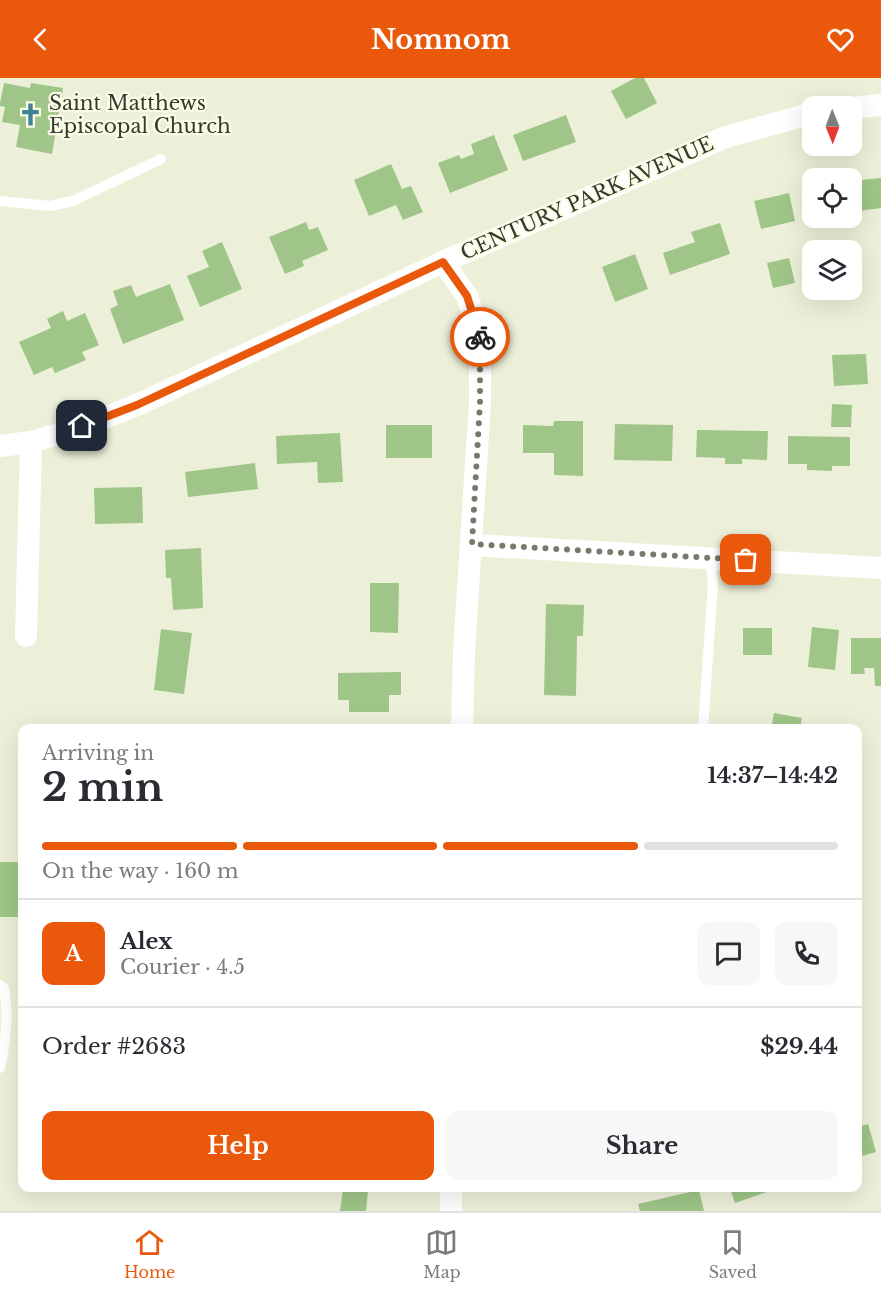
<!DOCTYPE html>
<html lang="en">
<head>
<meta charset="utf-8">
<style>
  :root { --surface:#fff; --page:#f7f7f7; --text:#2b2b33; --muted:#7c7c81; --line:#e1e1e2; --accent:#ea580c }
  body { margin:0; font-family:"Libre Baskerville",serif; background:var(--page); color:var(--text); height:100vh; display:flex; flex-direction:column; font-size:22px; white-space:nowrap }
  * { box-sizing:border-box; margin:0 }
  p { font-size:20px; color:var(--muted) }
  .icon { flex:none; width:33px; height:33px; fill:none; stroke:currentColor; stroke-width:2; stroke-linecap:round; stroke-linejoin:round }
  .map { position:relative; flex:1; overflow:hidden }
  .panel { position:absolute; left:18px; top:646px; width:844px; height:468px; display:flex; flex-direction:column; background:var(--surface); border-radius:12px; box-shadow:0 6px 24px #0002 }
  .panel>* { flex:none }
  .needle { width:39px; rotate:179deg }
  .fabs { position:absolute; left:802px; top:18px; display:grid; gap:12px }
  .fabs a { display:grid; place-items:center; width:60px; height:60px; border-radius:12px; background:var(--surface); box-shadow:0 6px 24px #0002; font-size:30px }
  .pin { position:absolute; display:grid; place-items:center; width:51px; height:51px; color:#fff; margin:-26px; border-radius:12px; box-shadow:0 3px 9px #0006 }
  .courier { position:absolute; display:grid; place-items:center; width:60px; height:60px; margin:-30px; border:4px solid #ea580c; border-radius:50%; background:#fff; color:#222; box-shadow:0 2px 8px #0007 }
  .summary em { font-style:normal; font-weight:700 }
  .summary div { display:flex; flex-direction:column-reverse }
  .summary { display:flex; align-items:center; justify-content:space-between; height:102px; padding:0 24px }
  h1 { font-size:39px; font-weight:700; line-height:45px }
  .bar { display:grid; grid-template-columns:repeat(4,1fr); gap:9px 6px; align-content:center; height:72px; padding:0 24px }
  .bar i { height:8px; border-radius:4px; background:var(--line) }
  .bar .selected { background:var(--accent) }
  .bar p { grid-column:span 4 }
  .line { display:flex; align-items:center; gap:15px; padding:0 24px; border-top:2px solid var(--line) }
  .line div { flex:1 }
  .round { display:grid; place-items:center; flex:none; width:63px; height:63px; border-radius:12px; background:var(--page) }
  .action { display:flex; gap:12px; margin-top:auto; padding:12px 24px }
  .action a { flex:1; height:69px; border-radius:12px; background:var(--accent); color:#fff; font-size:24px; font-weight:700; line-height:69px; text-align:center }
  .action a+a { background:var(--page); color:var(--text) }
  header { display:flex; justify-content:space-between; align-items:center; height:78px; padding:0 24px; background:var(--accent); color:#fff; font-size:27px; font-weight:700 }
  .dock { display:flex; justify-content:space-around; align-items:center; height:84px; border-top:2px solid var(--line); background:var(--surface); font-size:16px; color:var(--muted) }
  .dock a { display:grid; justify-items:center; gap:3px }
  .dock .selected { color:var(--accent) }
  .map>svg:first-child { display:block }
</style>
</head>
<body>
<header><svg class="icon" aria-label="back" viewBox="0 0 24 24"><path d="M15 5l-7 7 7 7"/></svg>Nomnom<svg class="icon" aria-label="heart" viewBox="0 0 24 24"><path d="M12 20l-8-8c-3-5 5-10 8-4 3-6 11-1 8 4z"/></svg></header>
<div class="map">
<svg width="881" height="1133" viewBox="0 0 881 1133">
  <rect width="100%" height="100%" fill="#edf0d9"/>
  <!-- building -->
  <g fill="#9fc688">
    <polygon points="635,0 644,0 657,25 626,41 611,13"/>
    <polygon points="4,5 30,10 31,5 63,10 52,76 16,69 20,47 2,44 5,29 0,28 0,25"/>
    <polygon points="566,37 576,64 523,83 513,57"/>
    <polygon points="494,57 508,92 450,115 438,85 459,77 461,81 474,76 471,66"/>
    <polygon points="391,86 402,111 411,108 423,134 403,142 396,127 369,138 354,102"/>
    <polygon points="881,100 881,130 852,134 852,103"/>
    <polygon points="789,115 795,143 761,151 754,123"/>
    <polygon points="306,144 309,152 318,149 328,172 302,183 304,188 285,196 269,159"/>
    <polygon points="720,145 730,176 670,197 663,175 695,164 691,154"/>
    <polygon points="222,164 242,211 200,229 187,198 209,189 202,173"/>
    <polygon points="635,176 648,211 615,224 602,189"/>
    <polygon points="789,180 795,205 773,210 767,185"/>
    <polygon points="170,206 184,242 123,266 110,231 118,227 113,213 131,207 136,219"/>
    <polygon points="63,233 67,243 85,235 99,267 82,274 86,282 55,295 52,289 34,297 19,264 51,250 47,241"/>
    <polygon points="866,276 868,306 834,308 832,277"/>
    <polygon points="832,326 852,327 851,349 831,349"/>
    <polygon points="554,343 583,343 583,398 554,397 554,375 523,375 523,347 553,348"/>
    <polygon points="615,346 673,347 672,383 614,382"/>
    <rect x="386" y="347" width="46" height="33"/>
    <polygon points="697,352 768,353 767,382 742,381 742,386 725,386 725,380 696,379"/>
    <polygon points="340,355 343,404 318,405 317,384 277,386 276,358"/>
    <polygon points="788,358 850,359 850,388 832,388 832,393 807,392 807,386 788,386"/>
    <polygon points="255,385 258,411 188,419 185,394"/>
    <polygon points="142,409 143,445 95,446 94,410"/>
    <polygon points="201,470 203,530 173,532 171,500 166,500 165,472"/>
    <polygon points="370,505 399,505 398,555 370,554"/>
    <polygon points="546,526 584,527 583,558 577,558 576,618 544,617"/>
    <polygon points="812,549 839,552 835,592 808,589"/>
    <rect x="743" y="550" width="29" height="27"/>
    <polygon points="161,551 192,555 184,616 154,612"/>
    <polygon points="851,560 881,560 881,608 875,608 874,590 864,590 865,596 851,596"/>
    <polygon points="401,594 401,617 389,617 389,634 349,634 349,622 338,622 338,595"/>
    <polygon points="774,635 802,640 800,651 774,651 775,647 772,646"/>
    <rect x="0" y="784" width="22" height="55"/>
    <polygon points="868,1046 876,1074 858,1079 858,1049"/>
    <polygon points="730,1110 779,1110 735,1125"/>
    <polygon points="343,1111 368,1113 366,1133 340,1133"/>
    <polygon points="699,1112 704,1133 640,1133 638,1126"/>
  </g>
  <g fill="none" stroke-linecap="round" stroke-linejoin="round">
    <!-- service -->
    <g stroke="#fff" stroke-width="10">
      <polyline points="0,123 50,128 73,123 161,81"/>
      <polyline points="703,651 713,505 710,480"/>
      <path d="M0 907 4 910C9 937 6 964 0 990"/>
    </g>
    <!-- minor -->
    <g stroke="#fff" stroke-width="22">
      <polyline points="852,30 881,27"/>
      <polyline points="443,184 467,218 480,258 480,324 464,574 462,651"/>
      <polyline points="0,368 31,364 82,349 137,327 443,184 726,59 813,35"/>
      <polyline points="472,467 881,490"/>
      <polyline points="26,558 31,364"/>
      <polyline points="451,1133 451,1110"/>
    </g>
  </g>
  <g fill="none" stroke-linecap="round" stroke-linejoin="round">
    <!-- done -->
    <polyline stroke="#77796b" stroke-width="6" stroke-dasharray="0 10.8" points="480,259 480,324 472,466 746,482"/>
    <!-- route -->
    <polyline stroke="#ea580c" stroke-width="8" points="82,348 137,327 443,184 467,218 480,259"/>
  </g>
  <!-- icons -->
  <defs>
    <symbol id="church-bare" viewBox="-9 -9 18 18"><path d="M-1.2-6h2.4v3.5h3.3v2.4h-3.3V6h-2.4V-.1h-3.3v-2.4h3.3Z" fill="#3f8292" stroke="#fafee6" stroke-width="2.5" paint-order="stroke"/></symbol>
  </defs>
  <g fill-rule="evenodd">
    <use href="#church-bare" x="14" y="20" width="33" height="33"/>
  </g>
  <g text-anchor="middle" dominant-baseline="central" stroke-width="4.5" stroke-linejoin="round" paint-order="stroke">
    <!-- poi labels -->
    <g font-size="20" fill="#383930" stroke="#fafee6" text-anchor="start">
      <text x="49" y="25">Saint Matthews<tspan x="49" dy="23">Episcopal Church</tspan></text>
    </g>
    <!-- street labels -->
    <g font-size="20" fill="#383930" stroke="#fafee6">
      <text transform="translate(587 120) rotate(-24)">CENTURY PARK AVENUE</text>
    </g>
  </g>
</svg>
<div class="fabs">
<a><svg class="needle" viewBox="-14 -14 28 28"><path d="M0-13l5 13h-10z" fill="#e53935"/><path d="M0 13l5-13h-10z" fill="#7c7c81"/></svg></a>
<a><svg class="icon" aria-label="locate" viewBox="0 0 24 24"><circle cx="12" cy="12" r="6"/><path d="M12 2v4M12 18v4M2 12h4M18 12h4"/></svg></a>
<a><svg class="icon" aria-label="layers" viewBox="0 0 24 24"><path d="M12 4l9 5-9 5-9-5zM3 14l9 5 9-5"/></svg></a>
</div>
<div class="pin" style="left:746px;top:482px;background:#ea580c"><svg class="icon" aria-label="bag" viewBox="0 0 24 24"><path d="M5 8h14l-1 12H6zM9 8a3 3 0 0 1 6 0"/></svg></div>
<div class="pin" style="left:82px;top:348px;background:#1f2937"><svg class="icon" aria-label="home" viewBox="0 0 24 24"><path d="M3 11l9-7 9 7M6 9v11h12V9"/></svg></div>
<div class="courier" style="left:480px;top:259px"><svg class="icon" aria-label="bike" viewBox="0 0 24 24"><circle cx="6" cy="16" r="4"/><circle cx="18" cy="16" r="4"/><path d="M6 16l4-8h5l3 8M10 8l3 8H6M13 5h3"/></svg></div>
<section class="panel">
<div class="summary"><div><h1>2 min</h1><p>Arriving in</p></div><em>14:37–14:42</em></div>
<div class="bar"><i class="selected"></i><i class="selected"></i><i class="selected"></i><i></i><p>On the way · 160 m</p></div>
<div class="line" style="height:108px"><b class="round" style="background:var(--accent);color:#fff">A</b><div><b>Alex</b><p>Courier · 4.5</p></div><a class="round"><svg class="icon" aria-label="chat" viewBox="0 0 24 24"><path d="M4 5h16v11H9l-5 4z"/></svg></a><a class="round"><svg class="icon" aria-label="phone" viewBox="0 0 24 24"><path d="M5 4h4l2 5-3 2q2 4 5 5l2-3 5 2v4C11 20 4 13 5 4z"/></svg></a></div>
<div class="line" style="height:78px"><div>Order #2683</div><b>$29.44</b></div>
<div class="action"><a>Help</a><a>Share</a></div>
</section>
</div>
<nav class="dock">
<a class="selected"><svg class="icon" aria-label="home" viewBox="0 0 24 24"><path d="M3 11l9-7 9 7M6 9v11h12V9"/></svg>Home</a>
<a><svg class="icon" aria-label="map" viewBox="0 0 24 24"><path d="M3 6l6-2 6 2 6-2v14l-6 2-6-2-6 2zM9 4v14M15 6v14"/></svg>Map</a>
<a><svg class="icon" aria-label="saved" viewBox="0 0 24 24"><path d="M7 4h10v16l-5-4-5 4z"/></svg>Saved</a>
</nav>
</body>
</html>
